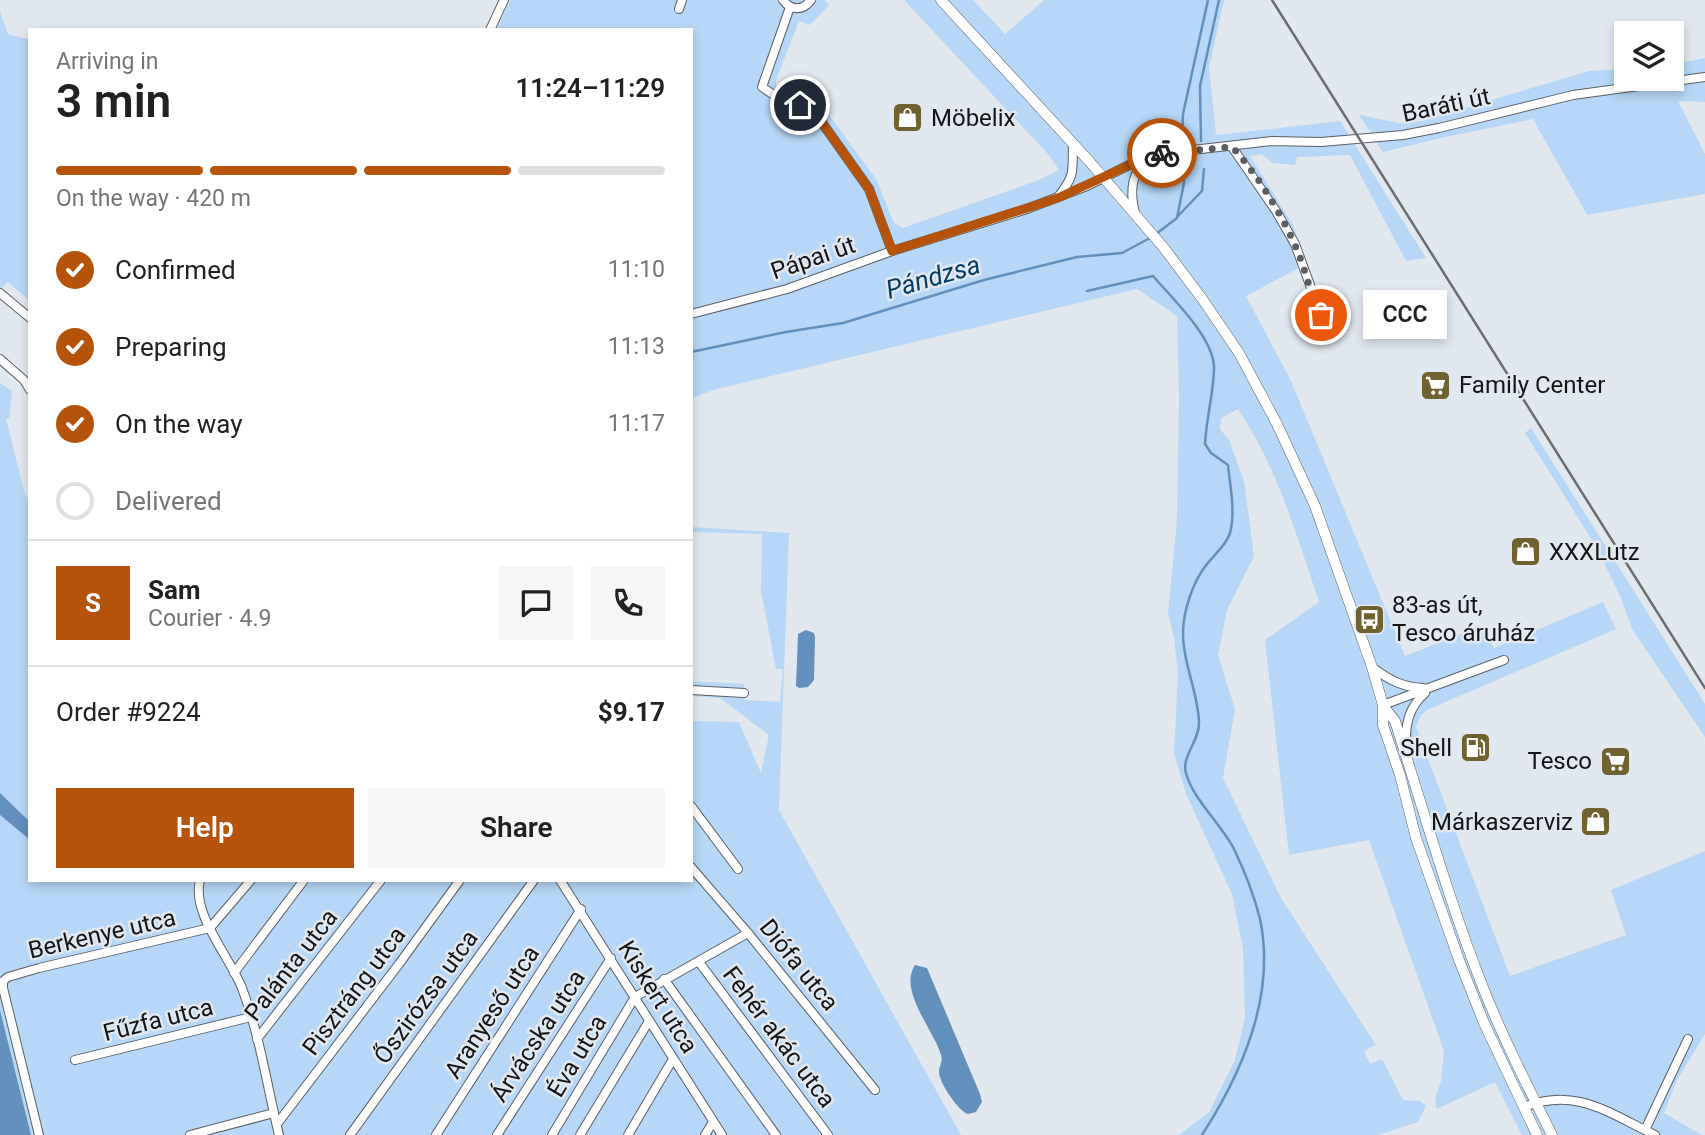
<!DOCTYPE html>
<html lang="en">
<head>
<meta charset="utf-8">
<style>
  :root { --surface:#fff; --page:#f6f6f6; --text:#202124; --muted:#757577; --line:#e0e0e0; --accent:#b45309 }
  body { margin:0; font-family:Roboto,sans-serif; background:var(--page); color:var(--text); height:100vh; display:flex; flex-direction:column; font-size:26px; white-space:nowrap }
  * { box-sizing:border-box; margin:0 }
  p { font-size:23px; color:var(--muted) }
  .icon { flex:none; width:38px; height:38px; fill:none; stroke:currentColor; stroke-width:2; stroke-linecap:round; stroke-linejoin:round }
  .map { position:relative; flex:1; overflow:hidden }
  .side { position:absolute; left:28px; top:28px; width:665px; height:854px; display:flex; flex-direction:column; background:var(--surface); border-radius:0px; box-shadow:0 4px 10px #0003 }
  .side>* { flex:none }
  .controls { position:absolute; left:1614px; top:21px; display:grid; gap:14px }
  .controls a { display:grid; place-items:center; width:70px; height:70px; border-radius:0px; background:var(--surface); box-shadow:0 4px 10px #0003; font-size:35px }
  .pin { position:absolute; display:grid; place-items:center; width:60px; height:60px; color:#fff; margin:-30px; border:4px solid #fff; border-radius:50%; box-shadow:0 2px 7px #0007 }
  .courier { position:absolute; display:grid; place-items:center; width:70px; height:70px; margin:-35px; border:5px solid #b45309; border-radius:50%; background:#fff; color:#222; box-shadow:0 2px 9px #0007 }
  .bubble { position:absolute; height:49px; border-radius:0px; background:var(--surface); box-shadow:0 4px 10px #0003; font-size:23px; font-weight:600; line-height:49px; text-align:center }
  .head em { font-style:normal; font-weight:600 }
  .head div { display:flex; flex-direction:column-reverse }
  .head { display:flex; align-items:center; justify-content:space-between; height:119px; padding:0 28px }
  h1 { font-size:46px; font-weight:600; line-height:52px }
  .bar { display:grid; grid-template-columns:repeat(4,1fr); gap:10px 7px; align-content:center; height:84px; padding:0 28px }
  .bar i { height:9px; border-radius:5px; background:var(--line) }
  .bar .on { background:var(--accent) }
  .bar p { grid-column:span 4 }
  .line { display:flex; align-items:center; gap:18px; padding:0 28px; border-top:2px solid var(--line) }
  .line div { flex:1 }
  .round { display:grid; place-items:center; flex:none; width:74px; height:74px; border-radius:0px; background:var(--page) }
  ol { padding:0 28px; list-style:none }
  li { display:flex; align-items:center; gap:21px; height:77px }
  li p { margin-inline-start:auto }
  li .icon { padding:7px; border-radius:50%; background:var(--accent); color:#fff; stroke-width:4 }
  li:last-child { color:var(--muted) }
  li i { width:38px; height:38px; border:4px solid var(--line); border-radius:50% }
  .cta { display:flex; gap:14px; margin-top:auto; padding:14px 28px }
  .cta a { flex:1; height:80px; border-radius:0px; background:var(--accent); color:#fff; font-size:28px; font-weight:600; line-height:80px; text-align:center }
  .cta a+a { background:var(--page); color:var(--text) }
  .map>svg:first-child { display:block }
</style>
</head>
<body>
<div class="map">
<svg width="1705" height="1135" viewBox="0 0 1705 1135">
  <rect width="100%" height="100%" fill="#e1e8ef"/>
  <!-- green -->
  <g fill="#b6d7f7">
    <path d="M510 0H825L829 5 810 25 799 21 776 80V88L812 100 827 112 876 179 894 223 903 228 1039 180 1059 170 1048 154 904 0H973L1005 34 1044 0H1224L1209 68 1216 135 1340 121 1426 258 1406 261 1350 155 1297 157 1295 165 1273 163 1261 154 1250 156 1293 225 1306 264 1246 296 1291 381 1405 656 1482 626 1494 648 1603 602 1616 629 1427 710 1421 715 1416 727 1510 976 1626 935 1611 890 1705 851V1034L1677 1080 1664 1113 1702 1135H1522L1495 1082 1437 1109 1435 1098 1441 1081 1444 1051 1369 840 1289 855 1265 640 1319 602C1297 536 1277 467 1238 409L1221 418 1220 429 1229 440 1244 481 1254 556 1227 610 1218 655 1235 709 1223 778 1281 898 1376 1045 1364 1051 1370 1064 1382 1059 1403 1100 1420 1101 1426 1106 1418 1122 1378 1135H1179L1209 1112 1235 1060 1245 1018 1243 949 1232 894 1186 794 1174 753 1178 673 1174 638 1168 613 1177 520 1179 398 1177 316 1137 289 717 389 691 398V30H496Z"/>
    <polygon points="0,11 8,34 30,40 30,301 8,282 0,290"/>
    <polygon points="1705,58 1705,102 1678,101 1705,154 1705,194 1587,215 1533,119 1445,137 1383,152 1359,115 1399,123 1421,121 1589,71 1626,69 1626,79 1671,79 1671,65"/>
    <polygon points="0,383 12,391 9,418 6,419 25,495 30,501 30,822 0,793"/>
    <polygon points="1531,428 1705,704 1705,737 1632,629 1621,598 1597,548 1525,433"/>
    <polygon points="691,527 789,533 779,810 961,1135 31,1135 0,1010 0,815 30,840 30,880 691,880 691,721 739,722 761,773 769,735 720,698 691,696 691,681 744,684 745,700 780,702 783,669 776,669 761,591 762,534 691,532"/>
  </g>
  <!-- water -->
  <g fill="#6291be">
    <polygon points="806,630 814,633 815,637 814,680 808,687 799,688 796,686 798,634"/>
    <polygon points="0,793 30,822 30,840 0,815"/>
    <path d="M915 965 927 968 980 1094 982 1102 976 1112 968 1114C958 1111 938 1081 939 1071 940 1064 943 1062 941 1055 934 1030 898 991 915 965Z"/>
    <polygon points="0,1010 31,1135 0,1135"/>
  </g>
  <g fill="none" stroke-linecap="round" stroke-linejoin="round">
    <!-- stream -->
    <g stroke="#6291be" stroke-width="2.5">
      <polyline points="1201,141 1200,86 1219,0"/>
      <polyline points="1182,148 1183,114 1208,0"/>
      <polyline points="1178,216 1202,191 1204,169"/>
      <polyline points="1156,234 1177,218 1184,183 1182,154"/>
      <path d="M1087 291 1153 276C1172 298 1213 337 1214 367 1214 392 1206 419 1205 444L1211 453 1228 465C1230 485 1235 509 1231 529 1229 542 1215 554 1207 564 1193 581 1183 611 1183 634 1183 664 1198 692 1199 722 1200 740 1181 757 1186 773 1192 798 1222 825 1234 849 1245 872 1254 895 1260 919 1276 995 1242 1073 1202 1135"/>
      <polyline points="691,352 786,332 843,323 984,280 1077,257 1122,253 1150,238"/>
    </g>
    <defs>
      <g id="minor">
        <path d="M783 0C791 11 803 11 811 0"/>
        <polyline points="790,7 762,87 778,98 800,105 818,117 869,189 892,251"/>
        <polyline points="679,9 682,0"/>
        <polyline points="490,30 504,0"/>
        <polyline points="1232,147 1276,211 1295,244 1321,315"/>
        <path d="M1058 197C1076 174 1072 172 1073 145"/>
        <path d="M1135 213C1130 193 1130 173 1148 160"/>
        <polyline points="0,293 30,318"/>
        <polyline points="691,314 787,289 892,251 1024,210 1087,186 1127,166 1157,154 1272,141 1321,142 1403,135 1439,128 1573,95 1705,77"/>
        <polyline points="0,359 24,380 30,390"/>
        <path d="M1372 667C1389 680 1402 687 1423 688"/>
        <polyline points="691,690 744,693"/>
        <polyline points="1383,705 1504,660"/>
        <path d="M1407 748C1404 727 1409 707 1425 693"/>
        <polyline points="691,806 738,869"/>
        <polyline points="691,867 748,933 875,1090"/>
        <path d="M200 880C191 914 230 957 242 988 260 1036 267 1086 279 1135"/>
        <polyline points="560,880 722,1135"/>
        <polyline points="699,962 828,1135"/>
        <polyline points="234,973 304,880"/>
        <polyline points="664,979 776,1135"/>
        <polyline points="257,1039 381,880"/>
        <polyline points="75,1060 251,1017"/>
        <path d="M1524 1107C1576 1086 1610 1114 1655 1135"/>
        <polyline points="277,1124 399,964 460,880"/>
        <polyline points="1645,1130 1688,1039"/>
        <polyline points="39,1135 3,988 3,981 8,977 39,968 210,928 251,880"/>
        <polyline points="190,1135 274,1113"/>
        <polyline points="350,1135 534,880"/>
        <polyline points="436,1135 581,909"/>
        <polyline points="497,1135 611,958"/>
        <polyline points="552,1135 635,997 748,933"/>
        <polyline points="580,1135 649,1021"/>
        <polyline points="628,1135 673,1059"/>
        <polyline points="705,1135 713,1122"/>
      </g>
      <g id="major">
        <polyline points="941,0 1089,161 1164,248 1203,300 1239,353 1277,424 1315,506 1372,667 1383,705 1383,725 1400,775 1416,838 1459,960 1484,1023 1537,1135"/>
        <path d="M1384 707 1395 721C1424 811 1449 902 1484 990 1504 1040 1528 1087 1552 1135"/>
      </g>
    </defs>
    <!-- minor casing -->
    <use href="#minor" stroke="#595f65" stroke-width="10"/>
    <!-- major casing -->
    <use href="#major" stroke="#595f65" stroke-width="11"/>
    <!-- minor -->
    <use href="#minor" stroke="#fff" stroke-width="8"/>
    <!-- major -->
    <use href="#major" stroke="#fff" stroke-width="10"/>
    <!-- rail -->
    <polyline stroke="#6a6e73" stroke-width="2.5" points="1272,0 1705,688"/>
  </g>
  <g fill="none" stroke-linecap="round" stroke-linejoin="round">
    <!-- done -->
    <path stroke="#5b5f63" stroke-width="7" stroke-dasharray="0 12.6" d="M1162 153 1232 147C1256 172 1280 212 1294 243 1305 266 1309 292 1321 315"/>
    <!-- route -->
    <polyline stroke="#b45309" stroke-width="9" points="800,105 818,117 869,189 892,251 1058,198 1127,166 1162,153"/>
  </g>
  <!-- icons -->
  <defs>
    <symbol id="shop-square" viewBox="-11 -11 22 22"><rect x="-9" y="-9" width="18" height="18" rx="4" fill="#70622f" stroke="#e1e8ef"/><path d="M-5-2.5h2.3a2.7 3.5 0 0 1 5.4 0H5L5.5 6h-11ZM-1.5-2.5h3a1.5 2.3 0 0 0-3 0Z" fill="#fff"/></symbol>
    <symbol id="supermarket-square" viewBox="-11 -11 22 22"><rect x="-9" y="-9" width="18" height="18" rx="4" fill="#70622f" stroke="#e1e8ef"/><path d="M-6-5.5h2.5l.6 2H6L4.5 2H-2.5L-4.4-4H-6ZM-1.5 3.2a1.3 1.3 0 1 0 .1 0ZM3 3.2a1.3 1.3 0 1 0 .1 0Z" fill="#fff"/></symbol>
    <symbol id="bus-square" viewBox="-11 -11 22 22"><rect x="-9" y="-9" width="18" height="18" rx="4" fill="#70622f" stroke="#e1e8ef"/><path d="M-5-6H5V4H4V6H2V4H-2V6H-4V4H-5ZM-3.5-4V0h7V-4ZM-3.5 1.2v1.5H-2V1.2ZM2 1.2v1.5H3.5V1.2Z" fill="#fff"/></symbol>
    <symbol id="fuel-square" viewBox="-11 -11 22 22"><rect x="-9" y="-9" width="18" height="18" rx="4" fill="#70622f" stroke="#e1e8ef"/><path d="M-5.5-6h7V0h2V4h1.3V-2.5L3-4.5l.8-.8L6-3V5H2.5V1h-1V6h-7ZM-4.2-4.7v3.2H.2V-4.7Z" fill="#fff"/></symbol>
  </defs>
  <g fill-rule="evenodd">
    <use href="#shop-square" x="890" y="100" width="35" height="35"/>
    <use href="#supermarket-square" x="1418" y="368" width="35" height="35"/>
    <use href="#shop-square" x="1508" y="534" width="35" height="35"/>
    <use href="#bus-square" x="1352" y="602" width="35" height="35"/>
    <use href="#fuel-square" x="1458" y="730" width="35" height="35"/>
    <use href="#supermarket-square" x="1598" y="744" width="35" height="35"/>
    <use href="#shop-square" x="1578" y="804" width="35" height="35"/>
  </g>
  <g text-anchor="middle" dominant-baseline="central" stroke-width="5" stroke-linejoin="round" paint-order="stroke">
    <!-- street labels -->
    <g font-size="24" fill="#131518" stroke="#e1e8ef">
      <text transform="translate(1446 105) rotate(-12)">Baráti út</text>
      <text transform="translate(813 258) rotate(-19)">Pápai út</text>
      <text transform="translate(102 934) rotate(-13)">Berkenye utca</text>
      <text transform="translate(291 965) rotate(-52)">Palánta utca</text>
      <text transform="translate(799 965) rotate(51)">Diófa utca</text>
      <text transform="translate(354 991) rotate(-53)">Pisztráng utca</text>
      <text transform="translate(426 997) rotate(-54)">Őszirózsa utca</text>
      <text transform="translate(658 997) rotate(58)">Kiskert utca</text>
      <text transform="translate(492 1012) rotate(-57)">Aranyeső utca</text>
      <text transform="translate(158 1020) rotate(-14)">Fűzfa utca</text>
      <text transform="translate(538 1036) rotate(-57)">Árvácska utca</text>
      <text transform="translate(779 1037) rotate(53)">Fehér akác utca</text>
      <text transform="translate(577 1056) rotate(-59)">Éva utca</text>
    </g>
    <!-- poi labels -->
    <g font-size="24" fill="#131518" stroke="#e1e8ef" text-anchor="start">
      <text x="931" y="118">Möbelix</text>
      <text x="1459" y="385">Family Center</text>
      <text x="1549" y="552">XXXLutz</text>
      <text x="1392" y="605">83-as út,<tspan x="1392" dy="28">Tesco áruház</tspan></text>
      <text x="1452" y="748" text-anchor="end">Shell</text>
      <text x="1592" y="761" text-anchor="end">Tesco</text>
      <text x="1573" y="822" text-anchor="end">Márkaszerviz</text>
    </g>
    <!-- water labels -->
    <g font-size="26" font-style="italic" fill="#023d68" stroke="#e1e8ef">
      <text transform="translate(933 277) rotate(-16)">Pándzsa</text>
    </g>
  </g>
</svg>
<div class="controls">
<a><svg class="icon" aria-label="layers" viewBox="0 0 24 24"><path d="M12 4l9 5-9 5-9-5zM3 14l9 5 9-5"/></svg></a>
</div>
<div class="pin" style="left:1321px;top:315px;background:#ea580c"><svg class="icon" aria-label="bag" viewBox="0 0 24 24"><path d="M5 8h14l-1 12H6zM9 8a3 3 0 0 1 6 0"/></svg></div>
<div class="pin" style="left:800px;top:105px;background:#1f2937"><svg class="icon" aria-label="home" viewBox="0 0 24 24"><path d="M3 11l9-7 9 7M6 9v11h12V9"/></svg></div>
<div class="courier" style="left:1162px;top:153px"><svg class="icon" aria-label="bike" viewBox="0 0 24 24"><circle cx="6" cy="16" r="4"/><circle cx="18" cy="16" r="4"/><path d="M6 16l4-8h5l3 8M10 8l3 8H6M13 5h3"/></svg></div>
<div class="bubble" style="left:1363px;top:290px;width:84px">CCC</div>
<section class="side">
<div class="head"><div><h1>3 min</h1><p>Arriving in</p></div><em>11:24–11:29</em></div>
<div class="bar"><i class="on"></i><i class="on"></i><i class="on"></i><i></i><p>On the way · 420 m</p></div>
<ol>
<li><svg class="icon" aria-label="check" viewBox="0 0 24 24"><path d="M5 12l5 5 9-10"/></svg>Confirmed<p>11:10</p></li>
<li><svg class="icon" aria-label="check" viewBox="0 0 24 24"><path d="M5 12l5 5 9-10"/></svg>Preparing<p>11:13</p></li>
<li><svg class="icon" aria-label="check" viewBox="0 0 24 24"><path d="M5 12l5 5 9-10"/></svg>On the way<p>11:17</p></li>
<li><i></i>Delivered</li>
</ol>
<div class="line" style="height:126px"><b class="round" style="background:var(--accent);color:#fff">S</b><div><b>Sam</b><p>Courier · 4.9</p></div><a class="round"><svg class="icon" aria-label="chat" viewBox="0 0 24 24"><path d="M4 5h16v11H9l-5 4z"/></svg></a><a class="round"><svg class="icon" aria-label="phone" viewBox="0 0 24 24"><path d="M5 4h4l2 5-3 2q2 4 5 5l2-3 5 2v4C11 20 4 13 5 4z"/></svg></a></div>
<div class="line" style="height:91px"><div>Order #9224</div><b>$9.17</b></div>
<div class="cta"><a>Help</a><a>Share</a></div>
</section>
</div>
</body>
</html>
